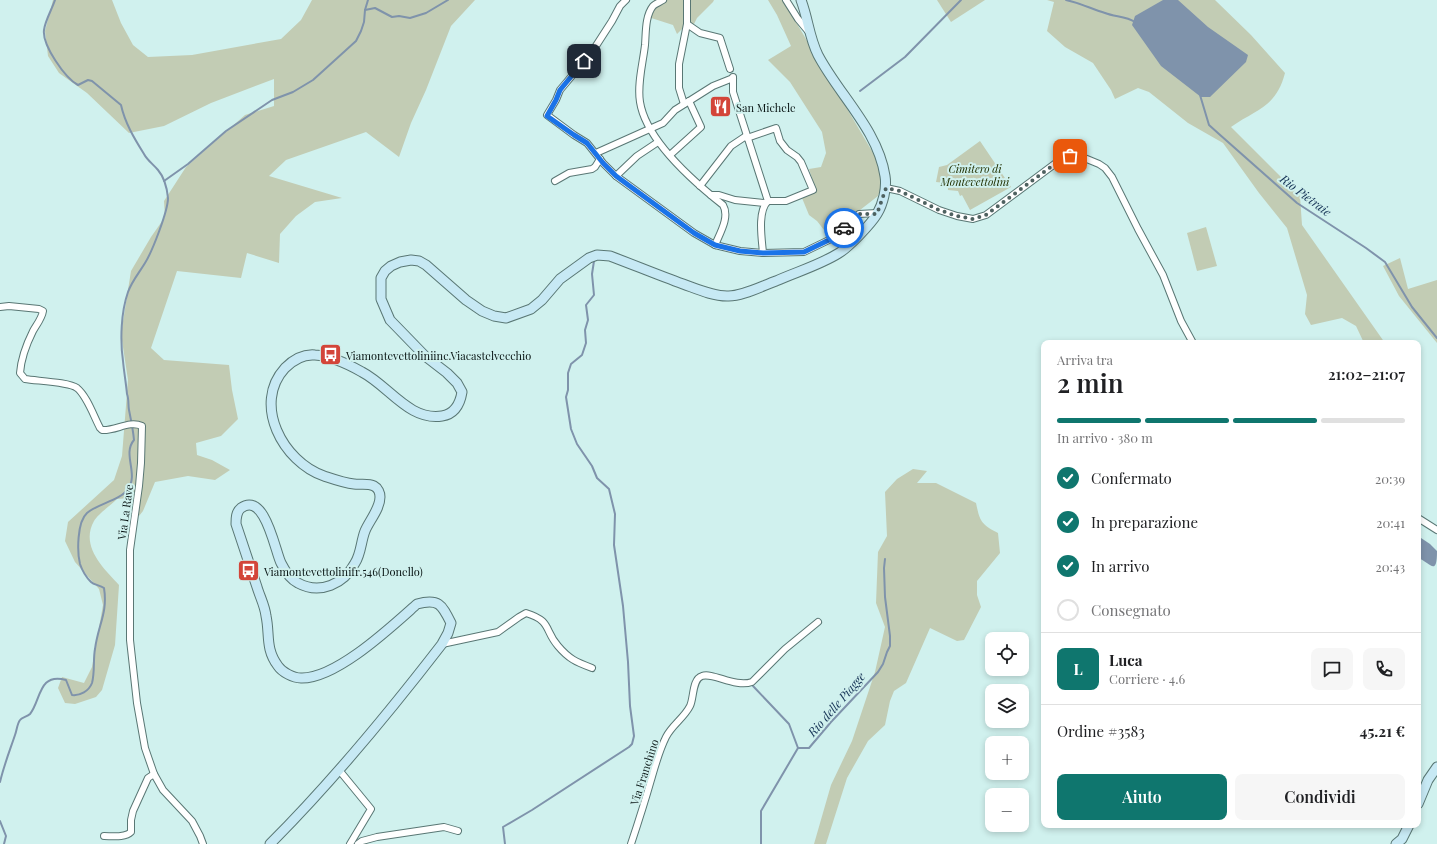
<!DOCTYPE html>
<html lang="it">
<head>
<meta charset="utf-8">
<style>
  :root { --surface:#fff; --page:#f6f6f6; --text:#202124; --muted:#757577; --line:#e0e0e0; --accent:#0f766e }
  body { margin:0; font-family:"Playfair Display",serif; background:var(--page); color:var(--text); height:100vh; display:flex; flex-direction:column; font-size:15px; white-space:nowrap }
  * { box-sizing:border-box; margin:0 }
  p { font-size:13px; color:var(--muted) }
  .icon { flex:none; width:22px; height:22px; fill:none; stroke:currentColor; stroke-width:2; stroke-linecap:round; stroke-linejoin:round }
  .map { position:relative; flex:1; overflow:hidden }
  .details { position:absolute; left:1041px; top:340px; width:380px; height:488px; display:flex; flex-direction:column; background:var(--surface); border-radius:8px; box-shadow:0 2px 6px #0003 }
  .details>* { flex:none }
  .buttons { position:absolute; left:985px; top:632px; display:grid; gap:8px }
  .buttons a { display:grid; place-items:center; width:44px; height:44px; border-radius:8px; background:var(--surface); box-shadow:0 2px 6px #0003; font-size:20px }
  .pin { position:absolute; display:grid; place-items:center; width:34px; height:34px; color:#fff; margin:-17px; border-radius:8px; box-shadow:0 2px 6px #0006 }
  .courier { position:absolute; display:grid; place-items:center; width:40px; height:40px; margin:-20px; border:3px solid #1a73e8; border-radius:50%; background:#fff; color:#222; box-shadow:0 1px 5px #0007 }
  .headline em { font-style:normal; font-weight:600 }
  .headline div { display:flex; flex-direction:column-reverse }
  .headline { display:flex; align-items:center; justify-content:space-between; height:68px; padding:0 16px }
  h1 { font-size:26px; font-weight:600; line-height:30px }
  .bar { display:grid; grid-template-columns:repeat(4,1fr); gap:6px 4px; align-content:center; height:48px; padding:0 16px }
  .bar i { height:5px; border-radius:3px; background:var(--line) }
  .bar .current { background:var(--accent) }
  .bar p { grid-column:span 4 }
  .line { display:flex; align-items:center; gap:10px; padding:0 16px; border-top:1px solid var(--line) }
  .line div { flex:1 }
  .round { display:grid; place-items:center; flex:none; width:42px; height:42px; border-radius:8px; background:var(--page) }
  ol { padding:0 16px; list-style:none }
  li { display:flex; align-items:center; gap:12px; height:44px }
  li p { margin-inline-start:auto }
  li .icon { padding:4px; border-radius:50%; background:var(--accent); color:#fff; stroke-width:4 }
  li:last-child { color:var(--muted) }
  li i { width:22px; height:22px; border:2px solid var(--line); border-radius:50% }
  .action { display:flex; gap:8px; margin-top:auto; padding:8px 16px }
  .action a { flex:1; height:46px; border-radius:8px; background:var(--accent); color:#fff; font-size:16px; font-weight:600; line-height:46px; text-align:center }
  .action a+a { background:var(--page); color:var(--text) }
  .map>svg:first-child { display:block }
</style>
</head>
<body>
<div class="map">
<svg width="1437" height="844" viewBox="0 0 1437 844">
  <rect width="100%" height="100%" fill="#d0f1ee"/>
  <!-- green -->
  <g fill="#c2ccb4">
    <path d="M53 0H112L121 23 133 45 148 57 192 55 281 39 301 20 312 0H475L451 26 426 90 411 123 399 157 366 132 286 160 269 176 342 198 315 202 296 216 280 234 279 263 247 253 241 278 177 271 151 348 164 360 229 365 232 390 238 419 221 436 196 443 197 455 212 460 230 470 215 480 188 476 155 482 143 511 139 516 130 498 117 499C111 505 98 514 94 521 80 546 103 568 119 585L115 645 102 690 96 697 75 704 65 703 58 688 62 677 84 683 92 667 103 605 99 589 75 562 65 541 68 522 114 480 122 456 128 380 121 334 131 271 151 237 165 217 164 201 186 167 245 115 274 106V79L211 103 164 126 129 133 87 93 59 73 48 56 45 31Z"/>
    <polygon points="654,0 714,0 713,2 697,18 692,28 683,28 677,34 673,25 645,16"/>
    <polygon points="768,0 783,0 879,163 883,183 878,196 828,235 817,221 809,215 802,198 816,191 809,169 821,167 826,153 822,132 790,82 768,60 791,46 777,15"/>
    <polygon points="937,0 985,0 951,22"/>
    <path d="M1047 0H1215L1251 35 1285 73C1276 108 1256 109 1231 127L1300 196 1302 225 1385 343H1364L1356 326 1342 318 1311 325 1305 314 1307 295 1287 228 1259 193 1223 143 1188 123 1149 92 1138 88 1115 99 1111 90 1093 63 1065 47 1047 31 1054 2Z"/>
    <polygon points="980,141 1011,187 970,210 962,195 960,196 958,191 948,190 948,187 945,183 936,182 939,167 947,165"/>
    <polygon points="1206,227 1217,266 1197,271 1187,233"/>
    <polygon points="1400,258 1408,289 1437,280 1437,343 1399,296 1383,266"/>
    <path d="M913 469 927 471 917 483H936L976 503C980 522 981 524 998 533L1000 553 977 581V595L981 607 964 640 957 641 930 628 906 683 894 691 890 701 885 725 868 741 847 778 826 844H814L831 785 852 741 875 672 885 627 876 603 878 552 887 536 885 492 897 479Z"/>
  </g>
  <!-- water -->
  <g fill="#7f93ab">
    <polygon points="1163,0 1178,0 1208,27 1248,55 1246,62 1210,97 1201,97 1161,66 1132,25 1135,16"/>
    <path d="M1418 536 1430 544 1437 551C1437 578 1430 562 1418 558Z"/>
  </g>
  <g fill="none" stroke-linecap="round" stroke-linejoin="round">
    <!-- stream -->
    <g stroke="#7f93ab" stroke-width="2">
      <path d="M1066 0C1080 3 1092 9 1105 13 1115 17 1126 16 1135 22"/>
      <polyline points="365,10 375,8 392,17 399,16 410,18 426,13 448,0"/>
      <polyline points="860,91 905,57 961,0"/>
      <polyline points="1200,95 1209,125 1219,134 1297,203 1366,248 1385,262 1412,307 1437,338"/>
      <polyline points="164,181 188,164 226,131 272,100 293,92 313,80 345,51 356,41 361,31 364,22 365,10 368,0"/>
      <polyline points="753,686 789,724 798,748"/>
      <polyline points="798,748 809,748 831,722 878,672 883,664 887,652 890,646 890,636 885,597 884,568 885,559"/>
      <path d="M0 782C4 765 10 750 15 735 17 730 17 724 20 720 22 717 27 717 30 714 41 701 38 672 66 680L72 695C80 696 89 691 92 683 95 672 93 659 95 649 98 625 108 613 104 588 100 585 94 585 91 582 86 577 82 570 80 564 77 552 77 522 87 513 97 504 121 500 128 489 139 474 122 454 134 440 133 429 131 420 129 410 128 405 129 399 127 394 126 383 124 372 123 361 120 340 121 312 128 292 132 281 139 273 145 263 152 252 168 211 168 198 167 188 164 177 158 170 153 164 147 160 144 154 134 138 125 123 121 105L92 81 88 80 78 85C65 78 42 45 44 30 45 21 52 9 55 0"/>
      <polyline points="0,821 6,836 4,844"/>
      <polyline points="505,844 503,827 532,810 629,747 632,744 634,736 630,706 628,662 623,606 614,545 615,514 609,489 597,478 592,466 577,444 571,429 566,397 568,390 568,373 571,364 582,355 586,343 585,330 588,320 586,305 594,295 592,274 594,261"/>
      <polyline points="761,844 761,811 798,748"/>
    </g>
    <defs>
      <g id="street">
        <polyline points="626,0 620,6 612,21 592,52 560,90 556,100 547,115 574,135 587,143 603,163 616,176 694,233 715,245 740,251 763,253 804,252 833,238 859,214 877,213"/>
        <path d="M663 0C660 2 655 4 653 6 645 16 646 33 645 45 643 63 637 84 640 102 646 140 694 182 723 205 730 217 720 233 715 245"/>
        <polyline points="687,0 687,24 700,33 720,38 730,69"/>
        <polyline points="786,0 798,19 808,31"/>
        <path d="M733 77V92L768 201C757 211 762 240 763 253"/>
        <polyline points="684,104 679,88 679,64 687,24"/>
        <polyline points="747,138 776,128 780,141 787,150 797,157 801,162 813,190 786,201 768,201"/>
        <polyline points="596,153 663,123 675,110 713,86 733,78"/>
        <polyline points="670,155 701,127 689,101"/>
        <polyline points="616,176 637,156 658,142"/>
        <polyline points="555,181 569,173 592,169 595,167 600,159"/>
        <polyline points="700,186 731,146 746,136"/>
        <polyline points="886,188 900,191 939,210 957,216 973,219 986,215 1060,160 1070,156 1082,157 1099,164 1105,168 1112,177 1138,229 1163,275 1181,321 1193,343"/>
        <polyline points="711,195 719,195 735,200 765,203"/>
        <path d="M0 307 9 306 39 309 43 311C42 318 37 324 33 331 27 343 21 360 20 373L25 379C37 381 69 382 77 388 87 396 94 417 100 428L102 430C116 431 129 420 142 426L141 463 139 486 130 550V640L137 703 145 748 154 774 163 790 192 821 200 836 203 844"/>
        <polyline points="1418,518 1437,530"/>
        <path d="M442 644 498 632 519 617 526 613C552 621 544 630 558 646 569 659 576 662 592 668"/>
        <polyline points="339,770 371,809 350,844"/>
        <path d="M104 836C112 836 125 838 131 832V820L133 811 148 778 154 774"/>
        <polyline points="358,844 362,841 377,837 444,827 458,831"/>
        <path d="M631 844C638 823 645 801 651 780 655 766 659 751 666 737 672 725 684 718 690 706 694 698 692 679 702 676 713 672 735 688 752 682L785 649 818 622"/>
      </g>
      <g id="secondary">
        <polyline points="1418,804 1428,780 1437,767"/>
        <path d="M270 844C332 782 388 714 442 644L448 633 451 623C442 605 439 598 417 604 391 627 336 679 301 678 293 678 282 672 278 666 265 649 270 634 266 616 265 606 260 597 257 587 250 566 243 545 236 524 236 518 236 512 241 508 265 491 275 551 281 563 285 571 290 579 298 583 320 595 344 584 355 563 361 554 361 541 365 531 369 521 380 509 380 497 380 493 378 488 374 486 368 483 360 485 354 484 344 483 333 479 324 476 283 462 252 404 285 368 293 360 304 354 315 355 331 356 348 364 362 372 389 386 409 421 442 416 455 414 460 404 462 392L457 383 447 373 425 356 390 320 381 299V278L385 271 391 266 400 262 411 260 419 261 426 265 466 300 482 311 494 316 506 318 531 309 542 300 560 279 589 258 597 255 610 256C634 265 658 275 683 284 697 289 712 296 727 296 741 297 762 286 776 281 796 272 820 265 839 253 849 247 871 224 877 214 883 204 887 188 885 176 878 130 839 95 818 55 809 37 808 18 801 0"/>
        <polyline points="1396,844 1402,839 1409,825"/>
      </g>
    </defs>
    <!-- street casing -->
    <use href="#street" stroke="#597774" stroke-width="8"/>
    <!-- secondary casing -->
    <use href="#secondary" stroke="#597774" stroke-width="11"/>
    <!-- street -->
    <use href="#street" stroke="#fff" stroke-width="6"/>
    <!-- secondary -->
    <use href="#secondary" stroke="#c7e9f4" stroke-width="9"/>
  </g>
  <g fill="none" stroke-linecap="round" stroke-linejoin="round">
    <!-- done -->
    <polyline stroke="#4e6160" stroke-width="4" stroke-dasharray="0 7.2" points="844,228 859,214 877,214 886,188 900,191 939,210 957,216 973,219 986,215 1060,160 1070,156"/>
    <!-- route -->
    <polyline stroke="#1a73e8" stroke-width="5" points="584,61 560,90 556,100 547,116 574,135 587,143 603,163 616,176 694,233 715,245 740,251 763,253 804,252 833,238 844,228"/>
  </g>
  <!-- icons -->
  <defs>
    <symbol id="restaurant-square" viewBox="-11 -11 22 22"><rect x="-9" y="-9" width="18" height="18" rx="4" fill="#d34539" stroke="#d0f1ee"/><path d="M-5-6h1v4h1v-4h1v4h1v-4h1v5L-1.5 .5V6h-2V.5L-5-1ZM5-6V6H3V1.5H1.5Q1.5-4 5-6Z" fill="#fff"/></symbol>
    <symbol id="bus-square" viewBox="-11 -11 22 22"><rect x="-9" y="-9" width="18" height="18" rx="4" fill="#d34539" stroke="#d0f1ee"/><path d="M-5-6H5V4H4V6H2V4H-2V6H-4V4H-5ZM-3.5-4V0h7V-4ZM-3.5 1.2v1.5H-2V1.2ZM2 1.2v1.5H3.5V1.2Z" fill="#fff"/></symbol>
  </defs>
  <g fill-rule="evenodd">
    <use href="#restaurant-square" x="708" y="94" width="25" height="25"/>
    <use href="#bus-square" x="318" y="342" width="25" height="25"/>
    <use href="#bus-square" x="236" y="558" width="25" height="25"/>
  </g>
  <g text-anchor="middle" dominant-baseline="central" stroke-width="4" stroke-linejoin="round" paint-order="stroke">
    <!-- poi labels -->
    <g font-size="11" fill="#081413" stroke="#d0f1ee" text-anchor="start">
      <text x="736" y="107">San Michele</text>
      <text x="346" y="355">Viamontevettoliniinc.Viacastelvecchio</text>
      <text x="264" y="571">Viamontevettolinifr.546(Donello)</text>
    </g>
    <!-- park labels -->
    <g font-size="11" font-style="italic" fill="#213000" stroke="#d0f1ee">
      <text x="975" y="168">Cimitero di<tspan x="975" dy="13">Montevettolini</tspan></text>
    </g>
    <!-- street labels -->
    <g font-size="11" fill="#081413" stroke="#d0f1ee">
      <text transform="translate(125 512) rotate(-82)">Via La Rave</text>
      <text transform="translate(644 772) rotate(-72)">Via Franchino</text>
    </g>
    <!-- water labels -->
    <g font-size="12" font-style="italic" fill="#133154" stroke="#d0f1ee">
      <text transform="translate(1306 195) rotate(37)">Rio Pietraie</text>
      <text transform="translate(836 704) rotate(-49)">Rio delle Piagge</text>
    </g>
  </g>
</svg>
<div class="buttons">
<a><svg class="icon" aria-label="locate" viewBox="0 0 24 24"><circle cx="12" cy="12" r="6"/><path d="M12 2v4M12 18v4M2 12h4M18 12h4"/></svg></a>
<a><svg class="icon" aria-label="layers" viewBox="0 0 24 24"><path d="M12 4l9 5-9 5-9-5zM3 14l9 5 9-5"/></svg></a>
<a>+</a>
<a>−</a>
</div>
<div class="pin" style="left:1070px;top:156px;background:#ea580c"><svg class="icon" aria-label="bag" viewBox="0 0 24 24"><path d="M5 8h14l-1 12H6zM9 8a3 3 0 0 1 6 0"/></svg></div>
<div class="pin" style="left:584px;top:61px;background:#1f2937"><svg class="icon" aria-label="home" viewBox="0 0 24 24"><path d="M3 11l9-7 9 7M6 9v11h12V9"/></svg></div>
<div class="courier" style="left:844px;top:228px"><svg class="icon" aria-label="car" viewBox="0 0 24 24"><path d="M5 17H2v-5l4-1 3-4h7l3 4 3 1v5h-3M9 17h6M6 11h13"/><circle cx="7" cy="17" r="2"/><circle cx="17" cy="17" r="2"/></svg></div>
<section class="details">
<div class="headline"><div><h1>2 min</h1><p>Arriva tra</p></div><em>21:02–21:07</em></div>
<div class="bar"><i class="current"></i><i class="current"></i><i class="current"></i><i></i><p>In arrivo · 380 m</p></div>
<ol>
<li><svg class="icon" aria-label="check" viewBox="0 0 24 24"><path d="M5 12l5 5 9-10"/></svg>Confermato<p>20:39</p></li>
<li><svg class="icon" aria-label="check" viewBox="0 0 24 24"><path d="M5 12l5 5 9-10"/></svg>In preparazione<p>20:41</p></li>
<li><svg class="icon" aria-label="check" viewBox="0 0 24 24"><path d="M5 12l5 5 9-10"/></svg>In arrivo<p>20:43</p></li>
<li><i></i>Consegnato</li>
</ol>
<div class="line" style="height:72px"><b class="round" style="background:var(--accent);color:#fff">L</b><div><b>Luca</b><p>Corriere · 4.6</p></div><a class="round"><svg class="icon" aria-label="chat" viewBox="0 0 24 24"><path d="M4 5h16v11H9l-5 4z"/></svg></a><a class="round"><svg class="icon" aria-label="phone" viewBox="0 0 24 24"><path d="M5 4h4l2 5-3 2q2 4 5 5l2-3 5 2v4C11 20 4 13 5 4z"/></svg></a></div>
<div class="line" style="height:52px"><div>Ordine #3583</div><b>45.21 €</b></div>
<div class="action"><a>Aiuto</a><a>Condividi</a></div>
</section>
</div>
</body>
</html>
